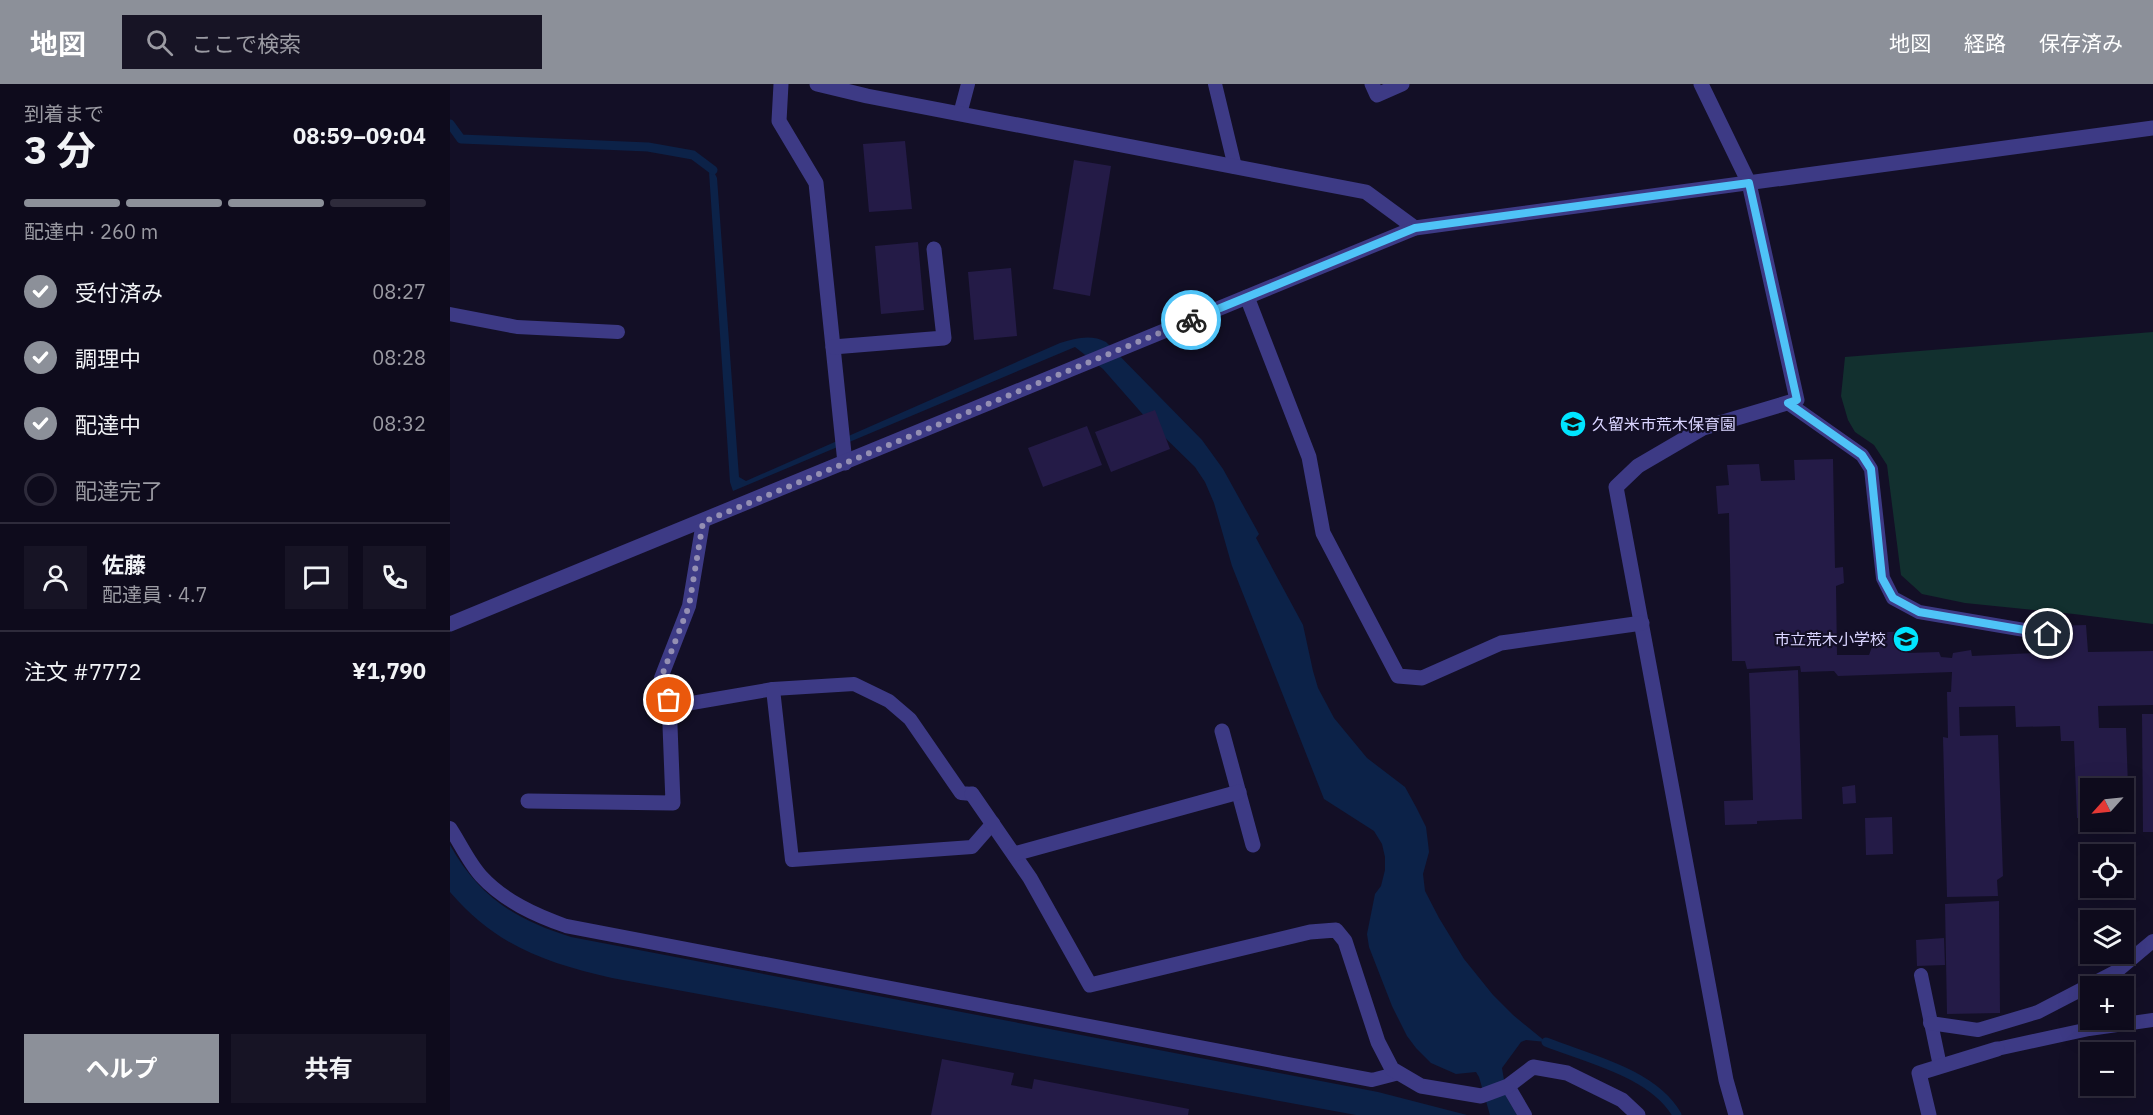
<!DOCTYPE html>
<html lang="ja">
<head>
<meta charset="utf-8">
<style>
  :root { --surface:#0e0b1c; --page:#171425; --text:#f1f3f6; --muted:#9b9ba3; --line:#2e2b3b; --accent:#8c9099 }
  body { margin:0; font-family:"IBM Plex Sans","Noto Sans JP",sans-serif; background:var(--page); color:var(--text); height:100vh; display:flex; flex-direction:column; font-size:22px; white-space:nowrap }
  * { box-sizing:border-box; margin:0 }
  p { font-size:20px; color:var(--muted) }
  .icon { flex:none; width:33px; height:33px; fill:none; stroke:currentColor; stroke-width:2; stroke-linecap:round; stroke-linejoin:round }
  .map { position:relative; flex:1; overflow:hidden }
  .drawer { display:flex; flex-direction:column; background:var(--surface); width:450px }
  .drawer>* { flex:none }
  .needle { width:39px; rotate:243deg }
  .controls { position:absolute; left:1630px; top:694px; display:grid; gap:12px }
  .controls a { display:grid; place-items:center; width:54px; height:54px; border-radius:0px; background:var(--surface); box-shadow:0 6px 24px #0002,0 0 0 2px var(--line); font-size:30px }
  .pin { position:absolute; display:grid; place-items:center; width:51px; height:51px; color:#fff; margin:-26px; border:3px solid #fff; border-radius:50%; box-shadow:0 2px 6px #0007 }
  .courier { position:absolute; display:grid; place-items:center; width:60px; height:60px; margin:-30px; border:4px solid #4fc3f7; border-radius:50%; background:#fff; color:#222; box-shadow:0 2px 8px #0007 }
  .headline em { font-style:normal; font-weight:700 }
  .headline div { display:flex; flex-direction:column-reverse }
  .headline { display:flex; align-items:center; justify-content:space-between; height:102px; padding:0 24px }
  h1 { font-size:39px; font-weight:700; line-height:45px }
  .bar { display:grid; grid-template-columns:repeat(4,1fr); gap:9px 6px; align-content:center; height:72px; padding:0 24px }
  .bar i { height:8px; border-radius:4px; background:var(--line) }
  .bar .selected { background:var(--accent) }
  .bar p { grid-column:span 4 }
  .line { display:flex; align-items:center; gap:15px; padding:0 24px; border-top:2px solid var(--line) }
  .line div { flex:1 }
  .round { display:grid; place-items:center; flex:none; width:63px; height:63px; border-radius:0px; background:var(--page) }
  ol { padding:0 24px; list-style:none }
  li { display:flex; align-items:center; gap:18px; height:66px }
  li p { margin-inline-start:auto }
  li .icon { padding:6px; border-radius:50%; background:var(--accent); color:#fff; stroke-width:4 }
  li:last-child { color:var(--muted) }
  li i { width:33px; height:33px; border:3px solid var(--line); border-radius:50% }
  .button { display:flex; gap:12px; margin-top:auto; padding:12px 24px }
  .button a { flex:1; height:69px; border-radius:0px; background:var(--accent); color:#fff; font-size:24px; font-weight:700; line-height:69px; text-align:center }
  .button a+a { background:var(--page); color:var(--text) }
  header { display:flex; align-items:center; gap:36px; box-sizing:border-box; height:84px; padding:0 30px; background:var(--accent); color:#fff }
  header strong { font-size:28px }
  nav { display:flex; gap:33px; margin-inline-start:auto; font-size:21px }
  .search { width:420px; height:54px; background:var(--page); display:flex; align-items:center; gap:15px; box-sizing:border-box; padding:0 21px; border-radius:0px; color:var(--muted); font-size:22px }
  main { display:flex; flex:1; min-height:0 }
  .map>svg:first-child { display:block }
</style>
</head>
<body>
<header>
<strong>地図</strong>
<div class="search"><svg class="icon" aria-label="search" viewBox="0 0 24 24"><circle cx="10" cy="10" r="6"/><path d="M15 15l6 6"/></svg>ここで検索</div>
<nav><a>地図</a><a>経路</a><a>保存済み</a></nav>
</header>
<main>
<section class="drawer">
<div class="headline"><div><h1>3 分</h1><p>到着まで</p></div><em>08:59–09:04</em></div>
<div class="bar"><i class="selected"></i><i class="selected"></i><i class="selected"></i><i></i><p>配達中 · 260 m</p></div>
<ol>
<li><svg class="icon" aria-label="check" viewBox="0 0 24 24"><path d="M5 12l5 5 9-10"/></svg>受付済み<p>08:27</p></li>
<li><svg class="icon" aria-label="check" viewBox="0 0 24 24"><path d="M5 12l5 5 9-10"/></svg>調理中<p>08:28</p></li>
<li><svg class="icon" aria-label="check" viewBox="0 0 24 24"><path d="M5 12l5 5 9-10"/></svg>配達中<p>08:32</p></li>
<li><i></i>配達完了</li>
</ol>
<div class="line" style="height:108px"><a class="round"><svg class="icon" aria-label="person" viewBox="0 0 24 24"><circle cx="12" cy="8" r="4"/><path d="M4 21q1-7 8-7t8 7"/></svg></a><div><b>佐藤</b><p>配達員 · 4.7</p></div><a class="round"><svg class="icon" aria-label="chat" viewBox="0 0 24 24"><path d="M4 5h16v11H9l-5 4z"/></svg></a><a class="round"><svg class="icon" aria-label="phone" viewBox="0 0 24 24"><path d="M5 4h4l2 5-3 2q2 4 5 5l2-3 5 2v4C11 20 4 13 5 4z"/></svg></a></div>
<div class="line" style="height:78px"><div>注文 #7772</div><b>¥1,790</b></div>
<div class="button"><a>ヘルプ</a><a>共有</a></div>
</section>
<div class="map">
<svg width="1703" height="1031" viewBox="0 0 1703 1031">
  <rect width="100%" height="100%" fill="#130f26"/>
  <!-- green -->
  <polygon fill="#12302f" points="1703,248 1703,540 1624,530 1515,519 1472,510 1451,491 1437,381 1424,361 1405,348 1398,336 1391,312 1395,273"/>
  <!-- water -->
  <g fill="#0c2248">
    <path d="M263 86 267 94 289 393 296 397 610 259C625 254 642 250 656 258L752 356 773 385 809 450 806 454 853 541 863 587 868 604 884 634 917 674 955 703 966 723 976 743 978 759 979 768 973 790 975 807 989 834 1014 875 1043 911 1063 931 1096 958 1076 956 1071 958 1052 984 1057 1014 1067 1031H1040L1029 993 1026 988 1006 990 981 979 966 964 957 952 942 922 919 863 917 850 925 810 931 802 935 786V773L932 760 924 747 874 715 782 482 764 419 755 398 745 383 703 342 653 285 625 263 283 407 280 398 259 88Z"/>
    <path d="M0 761C29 813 66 836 121 853L928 1008 1017 1031H906L162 894C96 879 46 862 0 808Z"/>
  </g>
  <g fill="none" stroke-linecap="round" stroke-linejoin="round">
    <!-- stream -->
    <g stroke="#0c2248" stroke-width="9">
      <polyline points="0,40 11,55 198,63 243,71 263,86"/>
      <path d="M1096 958C1139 975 1203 989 1227 1031"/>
    </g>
  </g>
  <!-- building -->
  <g fill="#241b47">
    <polygon points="455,57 462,125 419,128 413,60"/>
    <polygon points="624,76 661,82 640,212 603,205"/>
    <polygon points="468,158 474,226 431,230 425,162"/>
    <polygon points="561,184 567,252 524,256 518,188"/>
    <polygon points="705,326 720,365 661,388 645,348"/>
    <polygon points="637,342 652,381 593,403 578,364"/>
    <polygon points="1383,375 1385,484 1393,483 1394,499 1386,502 1387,571 1419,571 1425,555 1438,548 1444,548 1450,552 1458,569 1489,568 1491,573 1502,574 1503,569 1521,566 1522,572 1603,568 1602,542 1636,541 1638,568 1703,567 1703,621 1648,622 1649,644 1676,644 1679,733 1674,733 1674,705 1641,705 1641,734 1627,734 1624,657 1611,657 1610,642 1566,643 1565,622 1509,623 1510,652 1548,651 1553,792 1547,796 1548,812 1497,813 1493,653 1498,654 1497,608 1501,608 1502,588 1388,592 1384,587 1351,588 1350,582 1297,585 1295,577 1282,577 1279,429 1268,430 1266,402 1279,401 1277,381 1309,380 1311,397 1345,396 1344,376"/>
    <polygon points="1348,586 1352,735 1307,737 1307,740 1275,741 1274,717 1303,716 1299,589"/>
    <polygon points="1692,630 1703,630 1703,748 1693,748"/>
    <polygon points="1405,701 1406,719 1393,720 1392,703"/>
    <polygon points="1442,733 1443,770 1416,771 1415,734"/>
    <polygon points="1549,817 1550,929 1497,930 1495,820"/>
    <polygon points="1494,854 1495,881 1467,882 1466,856"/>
    <polygon points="492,975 564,989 561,1001 582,1005 584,995 739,1025 738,1031 481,1031"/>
  </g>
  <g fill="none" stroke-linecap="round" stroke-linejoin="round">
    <!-- lane -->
    <g stroke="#3d3a85" stroke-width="14">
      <polyline points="765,0 785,83"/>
      <polyline points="510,30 518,0"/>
      <polyline points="0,230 67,243 168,248"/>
      <polyline points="1338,319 1412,371 1421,385 1433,494 1443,514 1469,528 1598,550"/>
      <polyline points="253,438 239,522 211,594 212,610 219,616 236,620 323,605 404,600 439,617 460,635 511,709 522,710"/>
      <polyline points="323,605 342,776 522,763 543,739"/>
      <path d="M0 744C10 759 19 779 31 792 54 817 85 831 116 842L922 996 949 989"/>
      <polyline points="1471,891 1490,982"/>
      <polyline points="1480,939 1528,946 1588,928 1667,887 1703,857"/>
      <polyline points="1547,965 1639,945 1703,936"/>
      <polyline points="1058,1002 1075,1031"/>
    </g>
    <!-- street -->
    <g stroke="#3d3a85" stroke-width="15">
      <polyline points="331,0 329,37 366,99 395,379"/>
      <polyline points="367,0 417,12 916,108 965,144"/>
      <polyline points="922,0 927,11 952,0"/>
      <polyline points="1251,0 1299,99 1347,316 1253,344 1188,382 1166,403 1276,996 1286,1031"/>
      <polyline points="797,213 859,373 873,449 948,592 972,594 1051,559 1192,539"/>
      <polyline points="383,263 494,254 484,165"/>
      <polyline points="0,540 965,144 1703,44"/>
      <polyline points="772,647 803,761"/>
      <polyline points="522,710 580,794 640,901 860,848 886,846 895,857 928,958 942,985 971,1002 1031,1012 1058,1002 1083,983 1117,989 1172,1016 1188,1031"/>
      <polyline points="78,717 223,719 219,616"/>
      <polyline points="564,770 789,708"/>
      <polyline points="1479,1031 1469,989 1547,965"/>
    </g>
  </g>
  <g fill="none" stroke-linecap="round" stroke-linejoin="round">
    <!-- done -->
    <polyline stroke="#948fb3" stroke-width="6" stroke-dasharray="0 10.8" points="219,616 212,610 211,594 239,522 253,438 741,236"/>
    <!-- route -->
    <polyline stroke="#4fc3f7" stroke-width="8" points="741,236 965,144 1299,99 1347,316 1338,319 1412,371 1421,385 1432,494 1443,514 1469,528 1598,550"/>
  </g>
  <!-- icons -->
  <defs>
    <symbol id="school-disc" viewBox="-11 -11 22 22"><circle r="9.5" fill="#00e5ff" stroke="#130f26"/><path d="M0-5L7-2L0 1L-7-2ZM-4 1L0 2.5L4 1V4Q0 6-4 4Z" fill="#111"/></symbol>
  </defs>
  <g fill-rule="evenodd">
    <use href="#school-disc" x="1108" y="325" width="30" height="30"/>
    <use href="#school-disc" x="1441" y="540" width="30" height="30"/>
  </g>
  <g text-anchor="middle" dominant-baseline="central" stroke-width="4.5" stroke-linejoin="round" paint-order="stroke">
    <!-- poi labels -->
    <g font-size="16" fill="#d9d4ff" stroke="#130f26" text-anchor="start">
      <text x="1142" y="340">久留米市荒木保育園</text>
      <text x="1436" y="555" text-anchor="end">市立荒木小学校</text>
    </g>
  </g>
</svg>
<div class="controls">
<a><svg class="needle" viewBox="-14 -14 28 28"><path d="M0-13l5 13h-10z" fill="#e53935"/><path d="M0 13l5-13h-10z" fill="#9b9ba3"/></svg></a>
<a><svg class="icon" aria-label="locate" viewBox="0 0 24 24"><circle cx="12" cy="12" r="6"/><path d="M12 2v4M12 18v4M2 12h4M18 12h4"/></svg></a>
<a><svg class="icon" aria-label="layers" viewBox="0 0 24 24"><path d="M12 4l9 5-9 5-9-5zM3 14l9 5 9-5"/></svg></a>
<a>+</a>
<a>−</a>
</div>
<div class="pin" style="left:219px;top:616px;background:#ea580c"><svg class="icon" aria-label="bag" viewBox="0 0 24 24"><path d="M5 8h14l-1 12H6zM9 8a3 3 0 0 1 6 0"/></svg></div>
<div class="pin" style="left:1598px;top:550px;background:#1f2937"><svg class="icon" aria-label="home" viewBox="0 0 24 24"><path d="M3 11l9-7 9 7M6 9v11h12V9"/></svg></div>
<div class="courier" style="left:741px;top:236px"><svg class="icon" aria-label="bike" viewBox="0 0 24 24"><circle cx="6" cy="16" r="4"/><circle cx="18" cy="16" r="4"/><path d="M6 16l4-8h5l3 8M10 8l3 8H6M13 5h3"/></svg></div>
</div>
</main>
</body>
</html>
